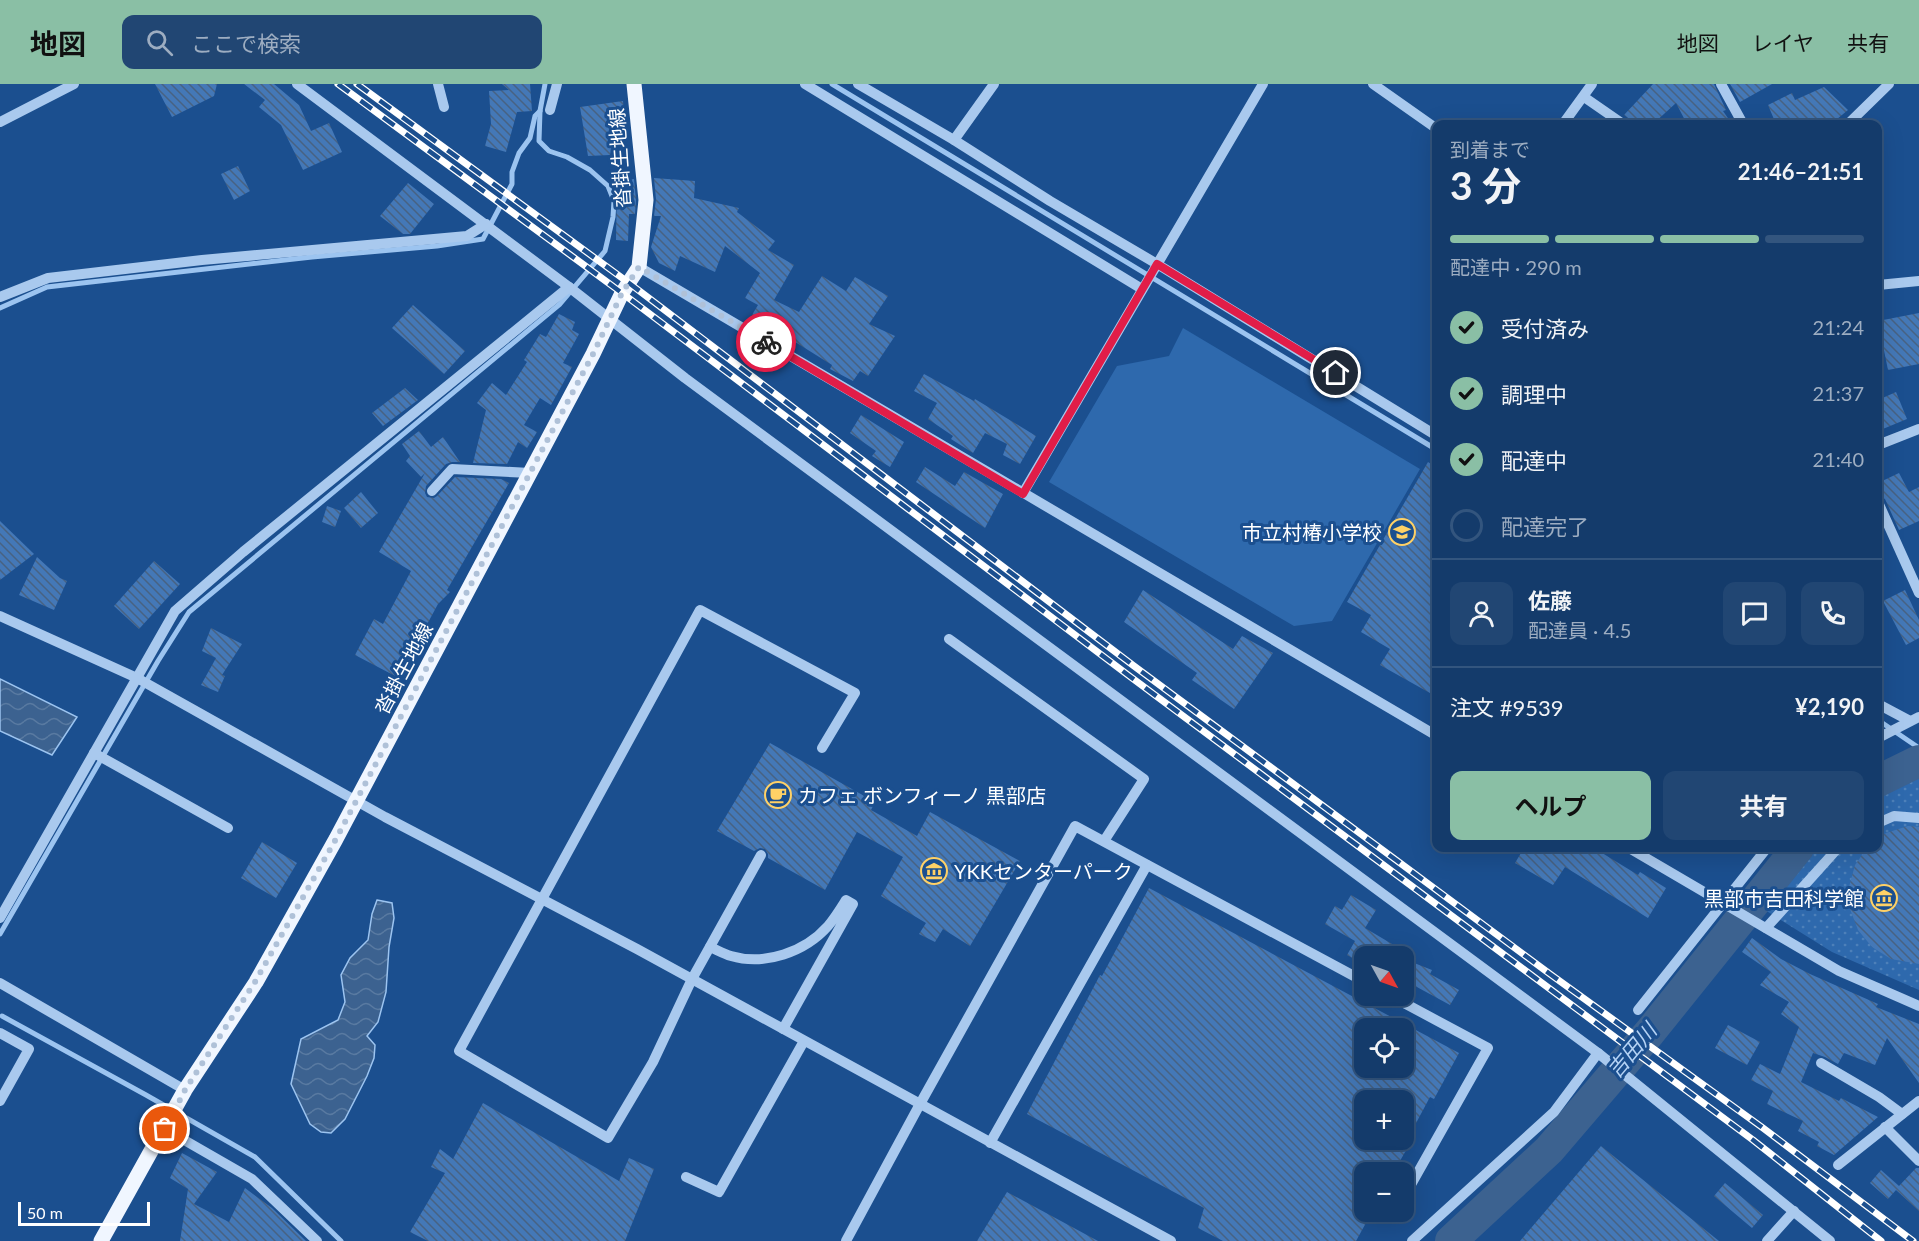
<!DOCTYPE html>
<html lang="ja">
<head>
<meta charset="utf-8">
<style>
  :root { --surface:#143b6b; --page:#214673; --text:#f1f3f6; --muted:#9dadc1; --line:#33557e; --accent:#8abfa5 }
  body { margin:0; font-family:Lato,"Noto Sans JP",sans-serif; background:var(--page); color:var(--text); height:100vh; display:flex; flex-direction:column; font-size:22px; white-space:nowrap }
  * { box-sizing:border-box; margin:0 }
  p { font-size:20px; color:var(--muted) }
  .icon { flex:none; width:33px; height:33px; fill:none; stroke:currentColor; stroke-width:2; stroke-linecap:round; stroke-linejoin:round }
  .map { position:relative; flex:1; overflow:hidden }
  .drawer { position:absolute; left:1432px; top:36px; width:450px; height:732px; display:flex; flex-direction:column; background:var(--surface); border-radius:12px; box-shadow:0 6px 24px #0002,0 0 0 2px var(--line) }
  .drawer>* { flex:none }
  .needle { width:39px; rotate:130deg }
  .fabs { position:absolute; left:1354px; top:862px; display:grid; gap:12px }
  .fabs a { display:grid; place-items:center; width:60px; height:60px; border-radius:12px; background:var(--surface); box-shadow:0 6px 24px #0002,0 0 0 2px var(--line); font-size:30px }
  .scale { position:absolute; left:18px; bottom:15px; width:132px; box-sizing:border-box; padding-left:6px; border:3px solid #fff; border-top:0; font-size:16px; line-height:21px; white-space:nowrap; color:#fff; -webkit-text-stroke:4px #1b4f8f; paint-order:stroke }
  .pin { position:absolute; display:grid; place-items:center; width:51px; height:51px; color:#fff; margin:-26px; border:3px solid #fff; border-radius:50%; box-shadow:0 2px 6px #0007 }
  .courier { position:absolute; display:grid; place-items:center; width:60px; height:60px; margin:-30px; border:4px solid #e11d48; border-radius:50%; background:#fff; color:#222; box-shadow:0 2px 8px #0007 }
  .headline em { font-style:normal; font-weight:700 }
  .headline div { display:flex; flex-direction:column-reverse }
  .headline { display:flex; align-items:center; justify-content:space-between; height:102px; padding:0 18px }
  h1 { font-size:39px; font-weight:700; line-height:45px }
  .bar { display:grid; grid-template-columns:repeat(4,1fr); gap:9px 6px; align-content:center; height:72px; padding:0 18px }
  .bar i { height:8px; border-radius:4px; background:var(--line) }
  .bar .current { background:var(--accent) }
  .bar p { grid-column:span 4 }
  .line { display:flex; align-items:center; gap:15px; padding:0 18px; border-top:2px solid var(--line) }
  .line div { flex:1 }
  .round { display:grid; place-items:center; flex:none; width:63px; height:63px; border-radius:12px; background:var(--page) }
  ol { padding:0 18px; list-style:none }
  li { display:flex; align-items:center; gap:18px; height:66px }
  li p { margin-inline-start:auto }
  li .icon { padding:6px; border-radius:50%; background:var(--accent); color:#111; stroke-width:4 }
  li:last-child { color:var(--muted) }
  li i { width:33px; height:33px; border:3px solid var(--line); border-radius:50% }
  .cta { display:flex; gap:12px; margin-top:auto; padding:12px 18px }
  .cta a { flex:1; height:69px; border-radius:12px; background:var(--accent); color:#111; font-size:24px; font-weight:700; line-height:69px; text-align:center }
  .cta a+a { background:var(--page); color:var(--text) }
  header { display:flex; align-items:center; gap:36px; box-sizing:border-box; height:84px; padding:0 30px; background:var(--accent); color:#111 }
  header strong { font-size:28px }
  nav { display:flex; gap:33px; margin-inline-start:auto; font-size:21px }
  .search { width:420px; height:54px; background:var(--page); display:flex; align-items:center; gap:15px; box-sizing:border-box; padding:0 21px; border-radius:12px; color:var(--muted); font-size:22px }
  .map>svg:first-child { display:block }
</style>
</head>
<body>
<header>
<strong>地図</strong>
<div class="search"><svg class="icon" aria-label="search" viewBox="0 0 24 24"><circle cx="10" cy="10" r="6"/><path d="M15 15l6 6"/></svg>ここで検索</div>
<nav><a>地図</a><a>レイヤ</a><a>共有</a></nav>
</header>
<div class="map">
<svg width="1919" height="1157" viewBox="0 0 1919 1157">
  <defs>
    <pattern id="park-dots" width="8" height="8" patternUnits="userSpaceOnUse" patternTransform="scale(1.5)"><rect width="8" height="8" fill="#2e69ad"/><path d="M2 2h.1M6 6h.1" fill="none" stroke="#4d80b9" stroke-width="1.8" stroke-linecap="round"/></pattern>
    <pattern id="water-waves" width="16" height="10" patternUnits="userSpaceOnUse" patternTransform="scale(1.5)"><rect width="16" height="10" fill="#3c6290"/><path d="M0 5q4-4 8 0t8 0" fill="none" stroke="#597aa1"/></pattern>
    <pattern id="building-back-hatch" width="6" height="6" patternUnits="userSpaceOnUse" patternTransform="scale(1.5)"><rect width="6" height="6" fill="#4478b7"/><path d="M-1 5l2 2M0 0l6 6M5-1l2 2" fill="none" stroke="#486282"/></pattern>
  </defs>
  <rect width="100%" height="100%" fill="#1b4f8f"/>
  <!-- green -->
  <polygon fill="#2e69ad" points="1183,244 1420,385 1332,537 1294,542 1049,398 1117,282 1169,272"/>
  <!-- park -->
  <polygon fill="url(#park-dots)" points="1919,694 1919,906 1832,868 1765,826 1786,796 1815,764 1878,764 1878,709"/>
  <!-- water -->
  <g fill="url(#water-waves)" stroke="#9cc4f0" stroke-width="1.5">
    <polygon points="0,595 77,633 52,671 0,647"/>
    <polygon points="377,816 392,819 394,834 389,863 386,908 378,938 367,952 375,961 374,974 367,992 345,1035 331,1049 321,1048 310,1040 291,1000 301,955 338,936 345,918 341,891 350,874 368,856 372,830"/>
  </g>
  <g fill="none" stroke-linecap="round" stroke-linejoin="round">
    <!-- stream -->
    <g stroke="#9cc4f0" stroke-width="5">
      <polyline points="832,0 1437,366"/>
      <polyline points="0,224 47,203 312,173 437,162 483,155 512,100 512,88 519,69 530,54 535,32 540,27"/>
      <polyline points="1878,636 1919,664"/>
      <polyline points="0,850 158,577 189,528 560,220 605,167 613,133 614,117 608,102 590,86 567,73 549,67 539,57 540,27 545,0"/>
      <polyline points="2,932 146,1011 255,1073 341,1157"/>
    </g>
    <!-- river -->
    <g stroke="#3c6290" stroke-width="32">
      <polyline points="1878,697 1919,677"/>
      <polyline points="1451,1157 1549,1066 1650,948 1798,764"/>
    </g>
  </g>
  <!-- building -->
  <g fill="url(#building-back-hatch)" fill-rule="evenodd">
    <polygon points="155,0 217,0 214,12 172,33"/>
    <polygon points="244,0 274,0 299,21 311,47 329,39 342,68 303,86 281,41 259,23 265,16"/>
    <polygon points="502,0 530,0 532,27 517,28 506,68 485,62 491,40 489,7 509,6"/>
    <polygon points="1653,0 1714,0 1726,26 1723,27 1732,40 1687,40 1676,19 1653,40 1636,40 1624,31"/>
    <polygon points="1730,0 1772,0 1740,18"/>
    <polygon points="1824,3 1848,26 1831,40 1776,40 1768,21 1792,9 1795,16"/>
    <polygon points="623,17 626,51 613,57 610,71 588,72 580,23"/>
    <polygon points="238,82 250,107 234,116 221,90"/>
    <polygon points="654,94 695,97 694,114 739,124 737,128 775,157 768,166 794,181 774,216 799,228 822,192 846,207 855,193 888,212 869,240 895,252 868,292 860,287 853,297 830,285 832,281 792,256 794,252 752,231 758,221 745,214 760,189 725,162 715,188 680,172 675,187 659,179 651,163 661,132 654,132 656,115"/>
    <polygon points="634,95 636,116 635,130 629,130 628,157 616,156 617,97"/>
    <polygon points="408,99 434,120 410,150 403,150 380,132"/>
    <polygon points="413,221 465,267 444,290 392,244"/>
    <polygon points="1919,229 1919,280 1888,286 1878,237"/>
    <polygon points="559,230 575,238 572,246 579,250 563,279 572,283 551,321 540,314 524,341 537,348 527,364 518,358 507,380 473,379 486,326 477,319 492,299 506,311 527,278 524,276 540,250 546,253"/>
    <polygon points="924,290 974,317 975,315 1036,352 1020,380 1003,371 1007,360 985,349 973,369 951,355 953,352 928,335 937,319 914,307"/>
    <polygon points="405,304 418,316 383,342 372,329"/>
    <polygon points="1896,308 1907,335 1878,347 1878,316"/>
    <polygon points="861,331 904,358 890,383 872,372 876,367 850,349"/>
    <polygon points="419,347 431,363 443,353 460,378 452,378 446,380 426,402 425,409 427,413 434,414 437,412 455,393 501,395 509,399 447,506 450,508 438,520 424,546 427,547 399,594 355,571 374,535 383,540 411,487 379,468 425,389 421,393 406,377 410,372 402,360"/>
    <polygon points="1428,378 1437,384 1437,460 1430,472 1437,476 1437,613 1380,581 1390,565 1361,548 1371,531 1347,518"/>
    <polygon points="925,383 955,402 964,388 1003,410 985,444 916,398"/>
    <polygon points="1899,389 1909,408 1919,403 1919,437 1899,446 1885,415 1878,411 1878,399"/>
    <polygon points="361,408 378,429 361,444 344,424"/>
    <polygon points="327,422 341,427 335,443 322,438"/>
    <polygon points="0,437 34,470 0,496"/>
    <polygon points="37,473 60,494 67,497 54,526 19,511"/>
    <polygon points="154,477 180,500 139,545 114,522"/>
    <polygon points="1143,506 1233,565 1242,552 1273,569 1234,625 1192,596 1197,589 1124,538"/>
    <polygon points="1905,506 1919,536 1919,554 1906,561 1883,517"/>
    <polygon points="211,544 242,560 222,591 225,592 218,608 201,601 216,574 202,567"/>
    <polygon points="770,659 875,718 871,726 917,752 930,728 1020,777 970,862 943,845 935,858 919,850 926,839 881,812 903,773 857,748 825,806 768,774 768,770 765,765 760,764 754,767 717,747"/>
    <polygon points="1908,742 1919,743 1919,880 1891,875 1872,863 1858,846 1850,825 1849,803 1855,781 1867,764 1878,764 1878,755 1886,749"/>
    <polygon points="262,758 297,779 276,814 241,794"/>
    <polygon points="1524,764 1594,764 1638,791 1640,788 1666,804 1648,834 1565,783 1553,801 1515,779"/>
    <path d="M1149 804 1459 969 1434 1015 1430 1013 1407 1056H1412L1393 1089H1365V1128H1372L1356 1157H1223L1198 1144 1204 1124 1027 1030 1100 891 1102 892ZM1365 945H1404V984H1365ZM1365 1017H1404V1056H1365Z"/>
    <polygon points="1351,811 1376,826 1365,844 1414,873 1365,873 1365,881 1347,871 1355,857 1325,840 1335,822 1342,826"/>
    <polygon points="1752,854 1781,875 1810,890 1878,920 1876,923 1919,940 1919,999 1887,954 1875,981 1844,969 1838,980 1825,973 1813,969 1801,998 1839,1017 1841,1014 1878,1033 1834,1071 1817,1062 1819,1058 1798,1047 1803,1037 1767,1020 1773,1007 1751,996 1760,980 1780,990 1799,943 1781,930 1789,918 1760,901 1771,888 1742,868"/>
    <polygon points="1404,875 1432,886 1430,890 1459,906 1450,921 1404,896"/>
    <polygon points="1728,941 1760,958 1747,981 1715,964"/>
    <polygon points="483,1019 619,1097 629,1074 654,1085 625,1157 428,1157 410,1148 445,1089 431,1083 440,1065 453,1075"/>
    <polygon points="1601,1062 1719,1157 1520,1157"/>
    <polygon points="182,1069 217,1088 194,1120 229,1138 245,1104 272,1124 306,1157 180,1157 188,1105 170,1094"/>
    <polygon points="1916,1084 1919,1084 1919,1127 1896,1106 1888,1115 1870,1099 1881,1086 1899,1102"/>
    <polygon points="1725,1099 1763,1131 1752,1144 1714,1112"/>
    <polygon points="1007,1108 1098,1157 977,1157"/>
  </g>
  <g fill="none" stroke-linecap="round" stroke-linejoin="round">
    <!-- minor -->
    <g stroke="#a9c9ee" stroke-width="10">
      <polyline points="297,0 569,203 685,294 1598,969 1830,1157"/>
      <polyline points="438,0 444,23"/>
      <polyline points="805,0 1142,205"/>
      <polyline points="858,0 954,56 1050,117 1157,180 1437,352"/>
      <polyline points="1373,0 1437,45"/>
      <polyline points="1721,0 1743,40"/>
      <polyline points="1584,13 1623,40"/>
      <polyline points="550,26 557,0"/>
      <polyline points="0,38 74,0"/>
      <polyline points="1563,40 1592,0"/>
      <polyline points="1848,40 1889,0"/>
      <polyline points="954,56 994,0"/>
      <polyline points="639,183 1437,652"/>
      <polyline points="1878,201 1919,197"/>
      <polyline points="0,213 48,194 202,176 467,152 486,140"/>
      <polyline points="1878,361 1919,345"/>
      <polyline points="432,407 452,385 530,389"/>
      <polyline points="1023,409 1263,0"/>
      <polyline points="1878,418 1919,509"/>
      <polyline points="0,532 137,594 385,733 637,865 1171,1157"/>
      <polyline points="949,555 1144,695 1104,757"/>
      <polyline points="1878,620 1910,637"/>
      <polyline points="1878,654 1919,633"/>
      <polyline points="94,669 228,744"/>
      <polyline points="1878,739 1894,732 1919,734"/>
      <polyline points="1629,764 1839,887 1919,922"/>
      <polyline points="761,771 692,895 653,978 608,1054 459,967 700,526 855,609 822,664"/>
      <polyline points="0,834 175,527 243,468 569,203"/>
      <polyline points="1766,844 1838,764"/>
      <path d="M710 863C717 866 724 870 731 872 765 882 805 868 828 842 835 834 841 824 846 816L853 820 783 945"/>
      <polyline points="0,899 185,1006"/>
      <polyline points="1391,912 1488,964 1404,1113"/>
      <polyline points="1638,926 1767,764"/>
      <polyline points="0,949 29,965 0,1017"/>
      <polyline points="1821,979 1879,1013 1902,1030"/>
      <polyline points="1885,1043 1919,1077"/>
      <polyline points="165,1045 252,1095 317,1157"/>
      <polyline points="990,1059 1147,781"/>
      <polyline points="1838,1081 1919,1017"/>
      <polyline points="686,1093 719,1108 804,957"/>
      <polyline points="846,1157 920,1020 1075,742 1365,898"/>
      <polyline points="1412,1157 1554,1028 1598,969"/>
      <polyline points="1767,1157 1794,1127"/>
    </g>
    <!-- major -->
    <polyline stroke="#f0f6ff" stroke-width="15" points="101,1157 185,1006 256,898 336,755 593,270 622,209 639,183 646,116 634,0"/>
    <defs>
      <g id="rail">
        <polyline points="338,0 622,209 1128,591 1753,1056 1881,1157"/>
        <polyline points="357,0 629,199 1134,582 1550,890 1763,1044 1913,1157"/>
      </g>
    </defs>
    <!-- rail casing -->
    <use href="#rail" stroke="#fff" stroke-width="7"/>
    <!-- rail -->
    <use href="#rail" stroke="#1b4f8f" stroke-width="4.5" stroke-dasharray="14" stroke-linecap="butt"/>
  </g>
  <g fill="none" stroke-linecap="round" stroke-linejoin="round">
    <!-- done -->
    <polyline stroke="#afc1d8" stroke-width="6" stroke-dasharray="0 10.8" points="165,1045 185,1006 255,898 336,755 593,270 622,209 639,183 766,258"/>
    <!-- route -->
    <polyline stroke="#e11d48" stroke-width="8" points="766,258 1023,410 1157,180 1336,289"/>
  </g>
  <!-- icons -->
  <defs>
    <symbol id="school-ring" viewBox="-11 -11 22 22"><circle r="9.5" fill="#1b4f8f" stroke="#ffd166" stroke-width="1.5"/><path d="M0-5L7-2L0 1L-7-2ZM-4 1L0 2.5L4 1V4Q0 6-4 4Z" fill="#ffd166"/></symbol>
    <symbol id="cafe-ring" viewBox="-11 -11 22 22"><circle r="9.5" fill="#1b4f8f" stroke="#ffd166" stroke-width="1.5"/><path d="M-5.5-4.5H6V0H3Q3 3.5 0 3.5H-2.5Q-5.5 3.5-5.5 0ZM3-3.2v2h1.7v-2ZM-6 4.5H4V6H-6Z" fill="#ffd166"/></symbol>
    <symbol id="museum-ring" viewBox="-11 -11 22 22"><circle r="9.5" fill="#1b4f8f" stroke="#ffd166" stroke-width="1.5"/><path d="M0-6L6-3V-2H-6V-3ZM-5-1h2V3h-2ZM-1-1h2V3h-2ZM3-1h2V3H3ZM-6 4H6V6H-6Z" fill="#ffd166"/></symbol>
  </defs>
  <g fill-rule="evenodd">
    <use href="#school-ring" x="1387" y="433" width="30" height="30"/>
    <use href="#cafe-ring" x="763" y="696" width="30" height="30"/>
    <use href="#museum-ring" x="919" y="772" width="30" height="30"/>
    <use href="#museum-ring" x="1869" y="799" width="30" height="30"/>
  </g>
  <g text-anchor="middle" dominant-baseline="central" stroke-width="6" stroke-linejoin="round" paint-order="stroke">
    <!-- street labels -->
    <g font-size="20" fill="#fff" stroke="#1b4f8f">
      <text transform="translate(619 74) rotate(-94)">沓掛生地線</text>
      <text transform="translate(403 584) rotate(-62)">沓掛生地線</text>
    </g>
    <!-- poi labels -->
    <g font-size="20" fill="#fff" stroke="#1b4f8f" text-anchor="end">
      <text x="1382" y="448">市立村椿小学校</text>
      <text x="798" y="711" text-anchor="start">カフェ ボンフィーノ 黒部店</text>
      <text x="954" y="787" text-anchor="start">YKKセンターパーク</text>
      <text x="1864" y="814">黒部市吉田科学館</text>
    </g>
    <!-- water labels -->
    <g font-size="21" font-style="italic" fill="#b5d3f5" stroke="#1b4f8f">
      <text transform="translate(1631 966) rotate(-50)">吉田川</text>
    </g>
  </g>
</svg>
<div class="fabs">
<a><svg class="needle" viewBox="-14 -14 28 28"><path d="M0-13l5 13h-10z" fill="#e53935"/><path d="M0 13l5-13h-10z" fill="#9dadc1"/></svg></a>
<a><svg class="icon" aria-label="locate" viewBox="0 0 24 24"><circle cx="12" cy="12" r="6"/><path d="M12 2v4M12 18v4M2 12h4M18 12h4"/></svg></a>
<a>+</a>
<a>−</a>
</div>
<div class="scale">50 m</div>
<div class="pin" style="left:165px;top:1045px;background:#ea580c"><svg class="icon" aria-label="bag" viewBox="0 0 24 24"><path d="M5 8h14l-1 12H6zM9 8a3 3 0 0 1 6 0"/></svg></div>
<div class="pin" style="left:1336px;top:289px;background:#1f2937"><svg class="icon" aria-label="home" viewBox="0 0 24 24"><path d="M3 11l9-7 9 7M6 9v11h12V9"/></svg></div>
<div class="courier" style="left:766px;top:258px"><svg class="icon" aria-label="bike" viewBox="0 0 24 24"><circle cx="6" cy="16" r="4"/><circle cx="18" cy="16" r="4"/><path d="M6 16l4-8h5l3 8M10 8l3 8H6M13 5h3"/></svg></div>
<section class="drawer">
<div class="headline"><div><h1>3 分</h1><p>到着まで</p></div><em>21:46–21:51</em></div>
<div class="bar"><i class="current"></i><i class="current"></i><i class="current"></i><i></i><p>配達中 · 290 m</p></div>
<ol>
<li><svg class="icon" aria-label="check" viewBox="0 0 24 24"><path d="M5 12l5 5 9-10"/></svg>受付済み<p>21:24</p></li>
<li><svg class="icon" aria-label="check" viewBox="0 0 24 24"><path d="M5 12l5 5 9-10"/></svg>調理中<p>21:37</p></li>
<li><svg class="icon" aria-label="check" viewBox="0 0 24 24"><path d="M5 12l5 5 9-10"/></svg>配達中<p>21:40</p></li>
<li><i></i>配達完了</li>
</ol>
<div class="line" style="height:108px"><a class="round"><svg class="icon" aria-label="person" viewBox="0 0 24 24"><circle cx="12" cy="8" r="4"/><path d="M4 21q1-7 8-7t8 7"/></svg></a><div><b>佐藤</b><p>配達員 · 4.5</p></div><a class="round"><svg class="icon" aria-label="chat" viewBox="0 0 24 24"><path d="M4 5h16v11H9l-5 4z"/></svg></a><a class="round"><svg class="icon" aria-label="phone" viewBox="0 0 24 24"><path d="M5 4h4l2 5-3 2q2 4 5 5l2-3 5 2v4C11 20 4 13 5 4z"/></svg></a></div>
<div class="line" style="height:78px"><div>注文 #9539</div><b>¥2,190</b></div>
<div class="cta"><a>ヘルプ</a><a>共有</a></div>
</section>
</div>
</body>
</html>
